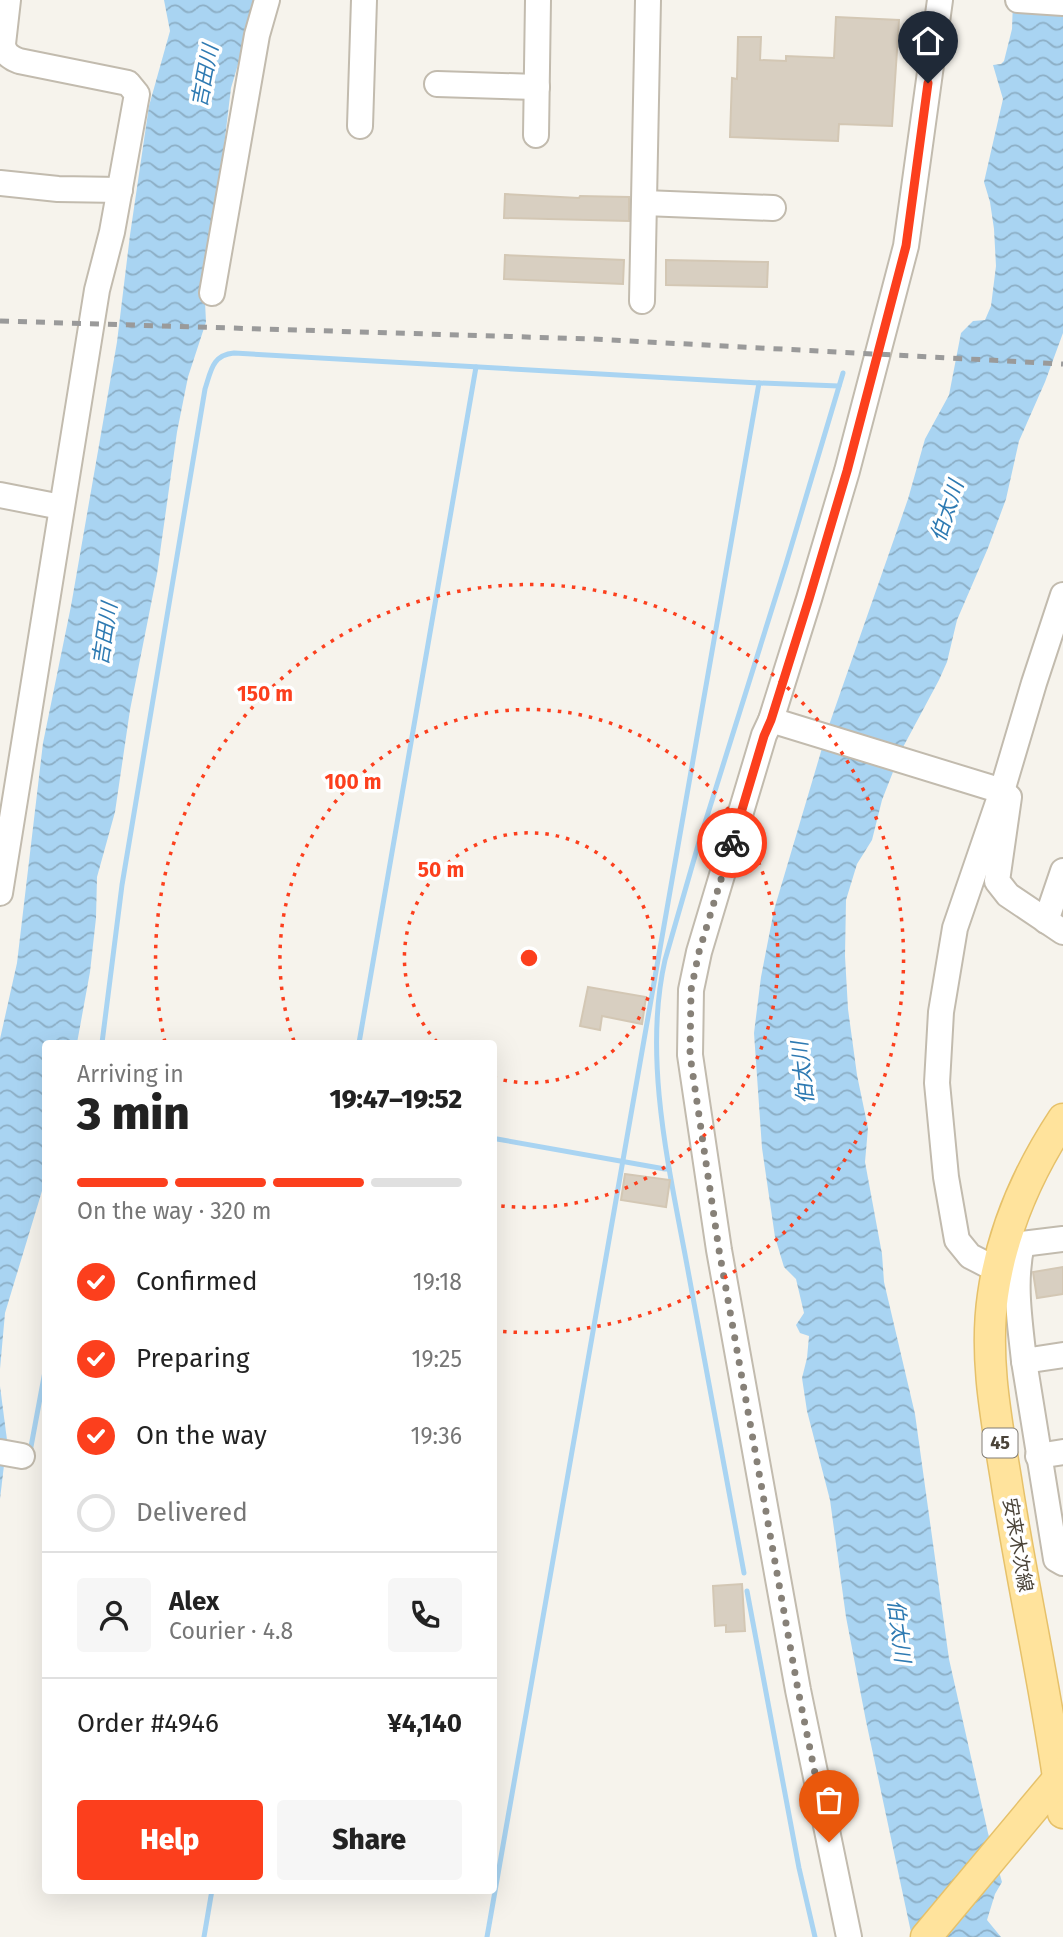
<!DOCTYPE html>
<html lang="en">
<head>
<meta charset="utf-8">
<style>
  :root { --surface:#fff; --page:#f6f6f6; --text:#222; --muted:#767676; --line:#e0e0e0; --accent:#fc3f1d }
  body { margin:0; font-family:"Fira Sans","Noto Sans JP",sans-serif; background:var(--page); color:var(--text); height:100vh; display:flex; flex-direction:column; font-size:26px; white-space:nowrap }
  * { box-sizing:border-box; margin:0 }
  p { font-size:23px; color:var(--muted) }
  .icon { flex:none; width:38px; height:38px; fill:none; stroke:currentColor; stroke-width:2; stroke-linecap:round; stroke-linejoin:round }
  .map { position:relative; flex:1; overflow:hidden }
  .panel { position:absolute; left:42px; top:1040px; width:455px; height:854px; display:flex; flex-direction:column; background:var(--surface); border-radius:7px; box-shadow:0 7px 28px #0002 }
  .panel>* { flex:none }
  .pin { position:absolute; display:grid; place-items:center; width:60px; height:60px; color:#fff; margin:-72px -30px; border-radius:50% 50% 50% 0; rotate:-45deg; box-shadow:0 0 7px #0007 }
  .pin .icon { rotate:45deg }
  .courier { position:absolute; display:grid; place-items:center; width:70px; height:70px; margin:-35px; border:5px solid #fc3f1d; border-radius:50%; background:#fff; color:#222; box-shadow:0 2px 9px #0007 }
  .head em { font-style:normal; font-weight:800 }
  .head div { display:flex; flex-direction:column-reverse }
  .head { display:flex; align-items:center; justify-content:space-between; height:119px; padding:0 35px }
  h1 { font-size:46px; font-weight:800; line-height:52px }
  .bar { display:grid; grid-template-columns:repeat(4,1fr); gap:10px 7px; align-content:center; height:84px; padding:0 35px }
  .bar i { height:9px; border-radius:5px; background:var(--line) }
  .bar .on { background:var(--accent) }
  .bar p { grid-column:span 4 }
  .line { display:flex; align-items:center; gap:18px; padding:0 35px; border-top:2px solid var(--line) }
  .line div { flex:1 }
  .round { display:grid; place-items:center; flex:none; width:74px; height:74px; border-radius:7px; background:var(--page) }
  ol { padding:0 35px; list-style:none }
  li { display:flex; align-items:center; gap:21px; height:77px }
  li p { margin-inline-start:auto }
  li .icon { padding:7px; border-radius:50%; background:var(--accent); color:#fff; stroke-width:4 }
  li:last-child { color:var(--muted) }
  li i { width:38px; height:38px; border:4px solid var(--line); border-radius:50% }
  .action { display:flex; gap:14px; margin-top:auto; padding:14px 35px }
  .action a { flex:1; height:80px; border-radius:7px; background:var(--accent); color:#fff; font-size:28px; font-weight:800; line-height:80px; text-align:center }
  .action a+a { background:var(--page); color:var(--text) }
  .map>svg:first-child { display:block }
</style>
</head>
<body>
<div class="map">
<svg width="1063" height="1937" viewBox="0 0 1063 1937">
  <defs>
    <pattern id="water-waves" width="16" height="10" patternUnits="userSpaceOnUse" patternTransform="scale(1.75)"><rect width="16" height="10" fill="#a9d4f2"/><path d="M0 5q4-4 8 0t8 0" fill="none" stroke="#8caec5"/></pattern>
  </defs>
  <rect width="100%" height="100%" fill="#f6f3ec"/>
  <!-- water -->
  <g fill="url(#water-waves)">
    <polygon points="164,0 257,0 231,88 222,163 210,228 204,281 206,322 188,377 177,432 157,574 130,710 115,812 97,877 96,918 90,972 77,1043 46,1043 45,1181 5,1313 0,1369 0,1039 17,963 43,743 71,606 117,342 130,235 149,106 170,31"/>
    <polygon points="1013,0 1063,0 1063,333 1045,382 1019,441 1006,499 988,548 957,620 947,662 939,680 902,749 882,800 872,840 857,864 846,900 845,956 848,1009 857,1075 868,1128 865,1162 882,1254 884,1282 915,1414 949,1659 988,1833 1002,1882 995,1894 987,1920 1001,1937 912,1937 866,1721 846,1617 830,1500 807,1411 802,1378 807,1358 809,1336 800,1333 796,1325 804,1313 796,1279 784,1267 775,1237 762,1148 754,1033 761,977 774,910 828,728 908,499 925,439 949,395 961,333 973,321 985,320 991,306 996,266 994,229 990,202 984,182 1003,99 993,65 1001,64 1004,61 1012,29"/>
    <polygon points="0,1386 7,1440 0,1499"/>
  </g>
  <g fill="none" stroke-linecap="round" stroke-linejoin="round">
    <!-- stream -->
    <g stroke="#a9d4f2" stroke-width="5">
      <path d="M102 1043 122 885 205 389C211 371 212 355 234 353L759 383 839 386"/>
      <polyline points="359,1043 476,367"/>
      <polyline points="497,1139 665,1169 669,1169"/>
      <polyline points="30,1452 46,1366"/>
      <path d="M744 1573C726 1474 708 1375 689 1276 671 1176 642 1061 665 960L699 842 786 564 843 373"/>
      <polyline points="747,1591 799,1868 815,1937"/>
      <polyline points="204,1937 212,1890"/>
      <polyline points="487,1937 759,383"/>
    </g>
  </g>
  <!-- building -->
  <g fill="#d8cfc1" stroke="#d3c7b4" stroke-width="2">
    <polygon points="836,17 899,20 892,126 839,124 838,141 730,137 732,78 737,79 738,37 761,37 760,60 786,61 786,56 834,58"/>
    <polygon points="505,194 579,198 580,196 629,197 629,221 504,218"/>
    <polygon points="505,255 624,260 623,284 504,279"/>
    <polygon points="666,260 768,262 767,287 666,285"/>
    <polygon points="588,987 646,997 642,1024 602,1016 600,1030 580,1026"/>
    <polygon points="625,1174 670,1180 666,1207 621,1200"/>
    <polygon points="1063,1267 1063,1294 1037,1298 1033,1272"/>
    <polygon points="742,1584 745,1631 726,1632 726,1625 715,1626 713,1586"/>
  </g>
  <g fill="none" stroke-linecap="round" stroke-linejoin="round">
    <defs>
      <g id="minor">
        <polyline points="1018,0 1063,3"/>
        <polyline points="437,84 537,87"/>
        <polyline points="360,126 364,0"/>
        <polyline points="536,135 538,0"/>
        <polyline points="0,183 58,189 120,190"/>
        <polyline points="644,203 773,208"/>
        <polyline points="212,293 257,35 267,0"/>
        <polyline points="642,301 648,0"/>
        <polyline points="0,495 61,507"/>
        <polyline points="771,720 1002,791 1009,797 997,881 1008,895 1063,932"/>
        <path d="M0 893 97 290 112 232 137 94 128 83 19 61C11 58 4 54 3 44L8 0"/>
        <polyline points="1046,921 1063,871"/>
        <polyline points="1009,1241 1022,1244 1063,1239"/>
        <path d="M1022 1244C1013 1283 1020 1322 1024 1361L1063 1355"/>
        <polyline points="997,1270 970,1256 957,1240 946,1177 937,1083 941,1012 955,928 1002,791 1034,683 1063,595"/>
        <polyline points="1024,1361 1056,1559 1063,1563"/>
        <polyline points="0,1452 22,1456"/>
        <polyline points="1038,1456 1063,1452"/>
        <polyline points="849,1937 798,1690 719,1250 690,1055 691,990 699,952 764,735 771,720 809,599 847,471 906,246 940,0"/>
      </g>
      <g id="major">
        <path d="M1063 1119C1028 1172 1002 1231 993 1295 984 1356 996 1418 1006 1479 1023 1591 1049 1701 1063 1813"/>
        <polyline points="926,1937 1063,1773"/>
      </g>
    </defs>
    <!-- minor casing -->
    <use href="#minor" stroke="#c2bbae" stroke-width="28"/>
    <!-- major casing -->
    <use href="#major" stroke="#e6c16a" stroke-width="33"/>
    <!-- minor -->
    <use href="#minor" stroke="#fff" stroke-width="24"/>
    <!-- major -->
    <use href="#major" stroke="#ffe39c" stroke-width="30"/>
    <!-- rail -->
    <polyline stroke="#9a9a9a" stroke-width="5" stroke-dasharray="9 9" stroke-linecap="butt" points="0,321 592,339 1063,364"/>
  </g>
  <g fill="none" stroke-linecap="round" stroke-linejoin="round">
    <!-- done -->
    <polyline stroke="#878178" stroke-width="7" stroke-dasharray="0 12.6" points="732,843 699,952 691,990 690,1055 719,1250 798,1690 829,1842"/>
    <!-- route -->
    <polyline stroke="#fc3f1d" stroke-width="9" points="732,843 764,736 771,720 809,599 847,471 906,246 928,83"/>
  </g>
  <!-- distance rings -->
  <g fill="none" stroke="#fc3f1d" stroke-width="3.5" stroke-dasharray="3.5 7">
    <path d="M437 1042A125 125 0 1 1 495 1078"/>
    <path d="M294 1041A249 249 0 1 1 494 1205"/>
    <path d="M165 1042A374 374 0 1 1 496 1331"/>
  </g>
  <g text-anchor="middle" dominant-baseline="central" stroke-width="7" stroke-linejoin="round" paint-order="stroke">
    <!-- shield labels -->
    <rect fill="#fff" stroke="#817c74" stroke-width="2" x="982.5" y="1428.5" width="35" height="29" rx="5"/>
    <g font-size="18" font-weight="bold" fill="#4b4439">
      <text x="1000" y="1443">45</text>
    </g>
    <!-- street labels -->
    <g font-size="19" fill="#4b4439" stroke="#fff">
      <text transform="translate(1018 1545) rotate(80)">安来木次線</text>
    </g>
    <!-- water labels -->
    <g font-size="21" font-style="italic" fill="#2e7ab2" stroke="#fff">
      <text transform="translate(205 76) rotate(-79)">吉田川</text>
      <text transform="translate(947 511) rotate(-72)">伯太川</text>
      <text transform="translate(105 634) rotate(-81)">吉田川</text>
      <text transform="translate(803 1073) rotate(-96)">伯太川</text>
      <text transform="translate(899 1631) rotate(83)">伯太川</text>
    </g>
  </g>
  <circle cx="529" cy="958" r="10" fill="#fc3f1d" stroke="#fff" stroke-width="3.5"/>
  <g font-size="21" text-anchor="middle" font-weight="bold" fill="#fc3f1d" stroke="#fff" stroke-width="7" stroke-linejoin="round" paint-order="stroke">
    <text x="265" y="701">150 m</text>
    <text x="353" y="789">100 m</text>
    <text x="441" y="877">50 m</text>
  </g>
</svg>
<div class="pin" style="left:829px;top:1842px;background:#ea580c"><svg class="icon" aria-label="bag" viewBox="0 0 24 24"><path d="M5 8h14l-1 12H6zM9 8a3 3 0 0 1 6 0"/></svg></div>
<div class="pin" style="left:928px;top:83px;background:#1f2937"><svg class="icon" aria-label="home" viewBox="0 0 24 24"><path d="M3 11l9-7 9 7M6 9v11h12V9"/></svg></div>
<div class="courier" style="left:732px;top:843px"><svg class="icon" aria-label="bike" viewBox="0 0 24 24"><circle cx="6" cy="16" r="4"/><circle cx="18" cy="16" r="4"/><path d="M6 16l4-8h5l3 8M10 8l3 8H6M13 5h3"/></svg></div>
<section class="panel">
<div class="head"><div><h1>3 min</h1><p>Arriving in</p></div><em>19:47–19:52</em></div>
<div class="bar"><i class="on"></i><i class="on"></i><i class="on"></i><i></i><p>On the way · 320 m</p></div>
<ol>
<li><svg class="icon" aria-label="check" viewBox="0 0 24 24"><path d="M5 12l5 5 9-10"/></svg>Confirmed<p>19:18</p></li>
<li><svg class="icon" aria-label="check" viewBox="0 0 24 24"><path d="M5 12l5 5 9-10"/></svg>Preparing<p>19:25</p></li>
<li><svg class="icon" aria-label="check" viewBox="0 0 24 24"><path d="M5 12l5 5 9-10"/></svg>On the way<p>19:36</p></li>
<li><i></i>Delivered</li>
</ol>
<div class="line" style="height:126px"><a class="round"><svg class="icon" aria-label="person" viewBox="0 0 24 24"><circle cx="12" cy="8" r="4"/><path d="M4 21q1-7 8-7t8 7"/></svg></a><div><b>Alex</b><p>Courier · 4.8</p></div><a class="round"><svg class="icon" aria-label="phone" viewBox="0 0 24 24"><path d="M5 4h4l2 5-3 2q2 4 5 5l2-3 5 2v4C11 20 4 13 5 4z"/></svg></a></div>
<div class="line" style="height:91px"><div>Order #4946</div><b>¥4,140</b></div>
<div class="action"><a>Help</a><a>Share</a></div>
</section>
</div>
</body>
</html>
